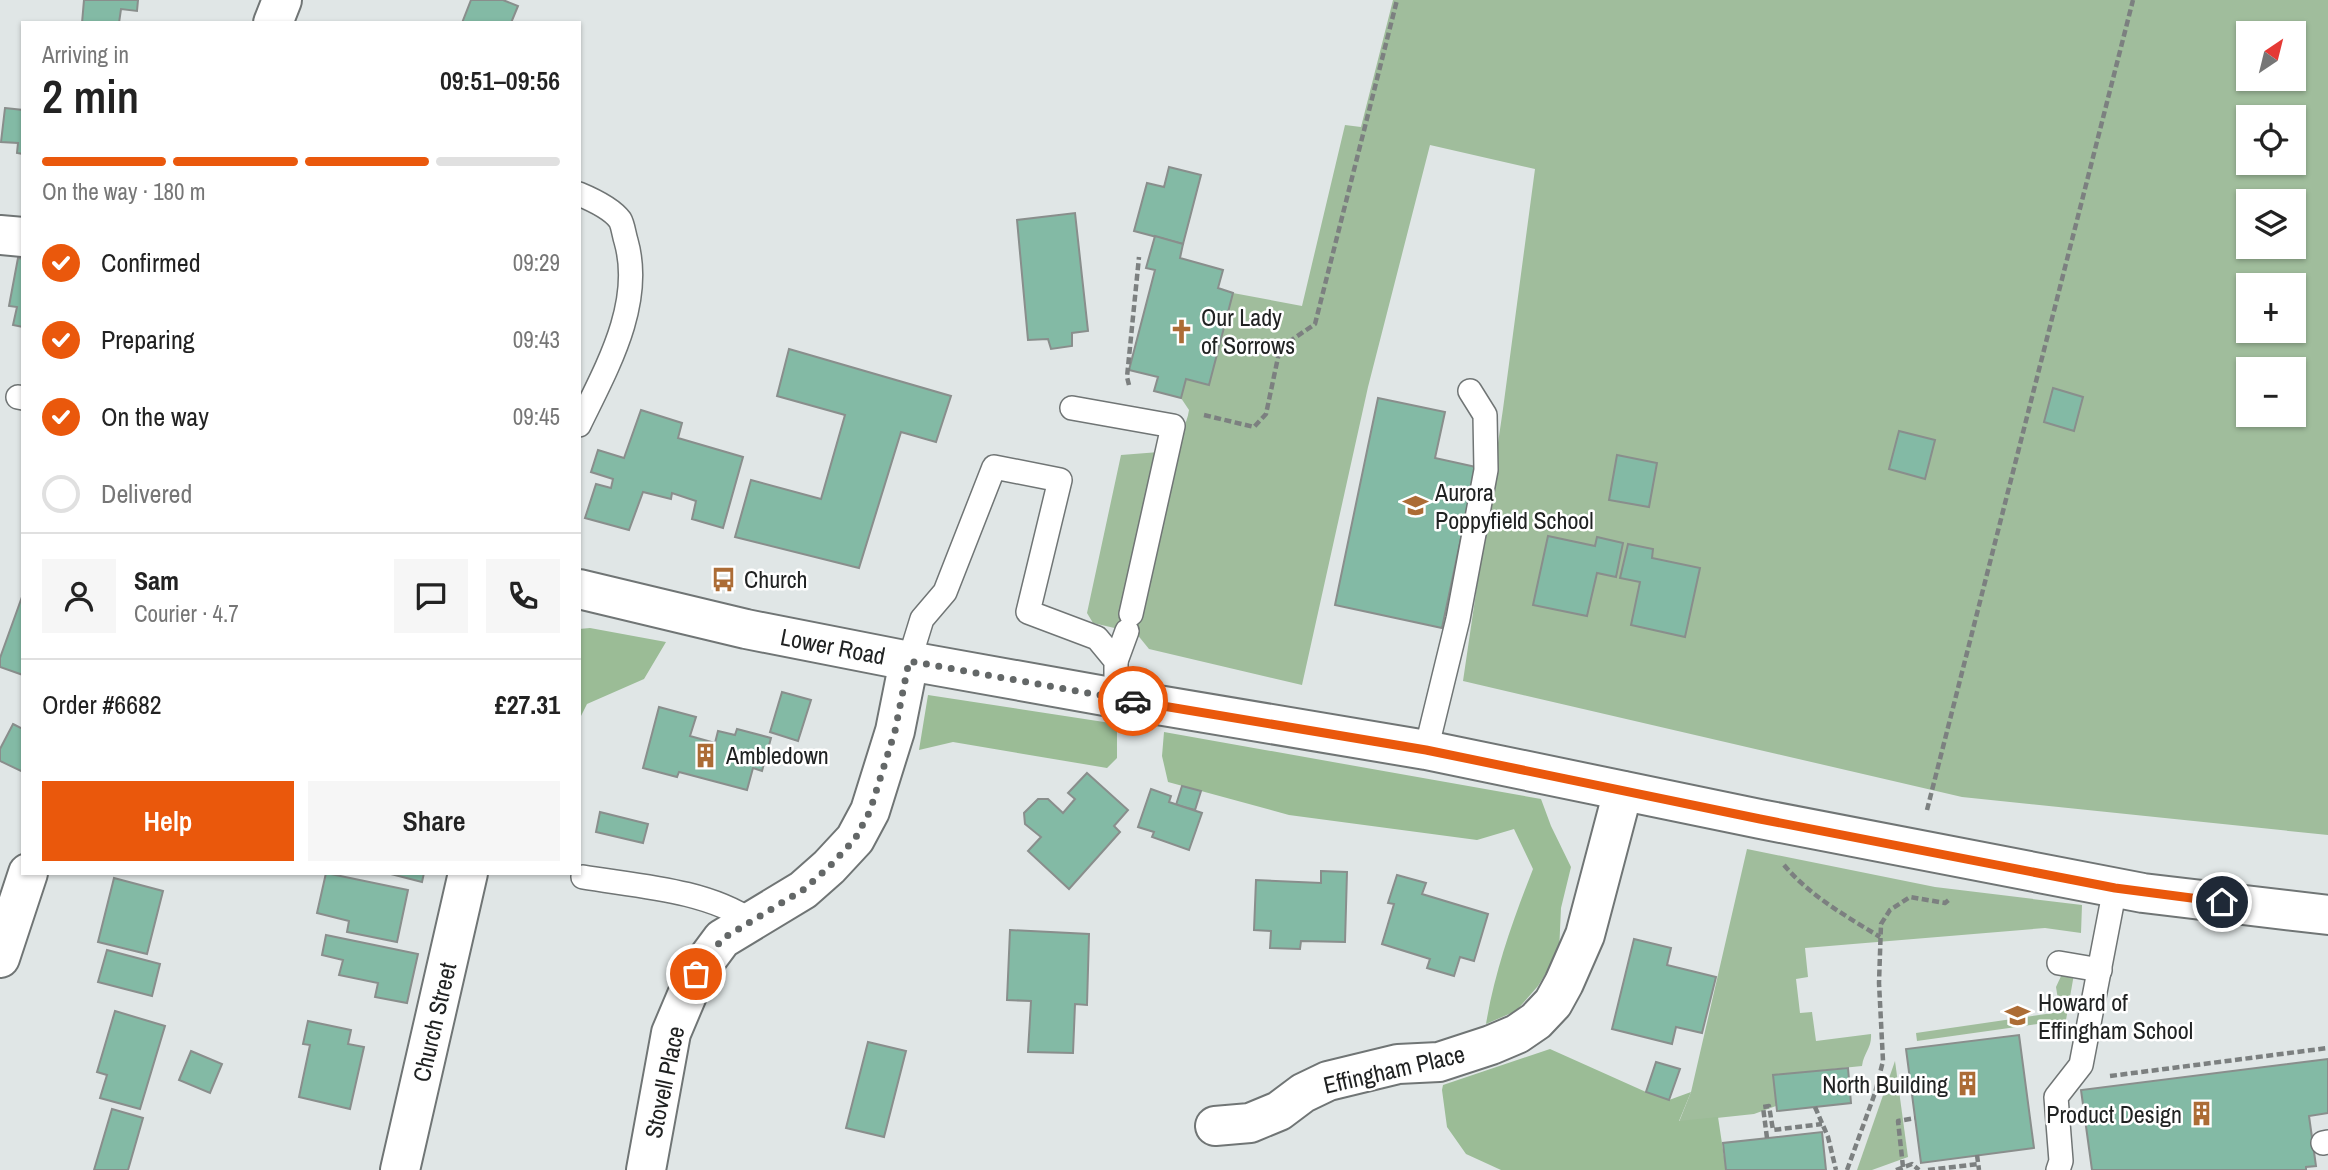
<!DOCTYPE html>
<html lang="en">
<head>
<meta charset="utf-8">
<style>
  :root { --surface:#fff; --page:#f6f6f6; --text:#222; --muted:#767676; --line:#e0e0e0; --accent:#ea580c }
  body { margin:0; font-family:"Archivo Narrow",sans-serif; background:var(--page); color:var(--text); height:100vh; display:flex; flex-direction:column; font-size:26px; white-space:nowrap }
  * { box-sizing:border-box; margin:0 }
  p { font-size:23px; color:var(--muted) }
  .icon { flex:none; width:38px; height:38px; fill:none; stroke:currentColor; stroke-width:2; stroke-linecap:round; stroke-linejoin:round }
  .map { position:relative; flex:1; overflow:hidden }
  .side { position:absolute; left:21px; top:21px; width:560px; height:854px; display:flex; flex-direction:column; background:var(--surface); border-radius:0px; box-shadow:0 2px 5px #0004 }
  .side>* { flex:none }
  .needle { width:46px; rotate:35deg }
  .tools { position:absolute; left:2236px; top:21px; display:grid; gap:14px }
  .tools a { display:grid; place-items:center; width:70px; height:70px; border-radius:0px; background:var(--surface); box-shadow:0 2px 5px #0004; font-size:35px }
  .pin { position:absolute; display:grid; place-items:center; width:60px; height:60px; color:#fff; margin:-30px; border:4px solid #fff; border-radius:50%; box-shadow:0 2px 7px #0007 }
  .courier { position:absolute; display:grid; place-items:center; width:70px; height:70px; margin:-35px; border:5px solid #ea580c; border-radius:50%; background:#fff; color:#222; box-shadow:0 2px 9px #0007 }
  .headline em { font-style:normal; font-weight:600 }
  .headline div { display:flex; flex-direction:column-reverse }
  .headline { display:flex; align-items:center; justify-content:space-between; height:119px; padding:0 21px }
  h1 { font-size:46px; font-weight:600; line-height:52px }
  .bar { display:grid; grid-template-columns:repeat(4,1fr); gap:10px 7px; align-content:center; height:84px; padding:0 21px }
  .bar i { height:9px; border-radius:5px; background:var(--line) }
  .bar .on { background:var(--accent) }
  .bar p { grid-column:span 4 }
  .line { display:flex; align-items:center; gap:18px; padding:0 21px; border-top:2px solid var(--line) }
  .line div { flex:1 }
  .round { display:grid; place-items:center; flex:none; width:74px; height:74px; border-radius:0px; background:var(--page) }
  ol { padding:0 21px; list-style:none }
  li { display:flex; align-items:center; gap:21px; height:77px }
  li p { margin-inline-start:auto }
  li .icon { padding:7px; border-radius:50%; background:var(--accent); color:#fff; stroke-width:4 }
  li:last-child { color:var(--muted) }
  li i { width:38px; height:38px; border:4px solid var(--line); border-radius:50% }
  .action { display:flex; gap:14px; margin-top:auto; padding:14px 21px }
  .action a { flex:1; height:80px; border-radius:0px; background:var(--accent); color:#fff; font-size:28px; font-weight:600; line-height:80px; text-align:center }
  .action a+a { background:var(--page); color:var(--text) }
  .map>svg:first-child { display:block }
</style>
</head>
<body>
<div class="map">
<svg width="2328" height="1170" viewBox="0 0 2328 1170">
  <rect width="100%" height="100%" fill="#e0e6e6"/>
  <!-- green -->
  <g fill="#a0bd9c" fill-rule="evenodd">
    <path d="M1393 0H2328V835L1962 797 1463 681 1503 409 1535 169 1430 145 1368 387 1302 685 1149 649 1136 633 1093 623 1087 613 1121 455 1172 451C1178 436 1187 425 1189 410L1181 398 1186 379 1209 385 1233 293 1302 306 1345 125 1361 127ZM2249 33H2294V79H2249ZM2249 117H2294V163H2249ZM2249 201H2294V247H2249ZM2249 285H2294V331H2249ZM2249 369H2294V415H2249Z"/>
    <path d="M1747 849 1935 887 2082 905 2081 933 2045 928 1805 948 1808 977 1796 979 1800 1013 1812 1012 1816 1041 1871 1034C1872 1048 1864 1052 1862 1066L1773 1075 1776 1106 1754 1114 1679 1122 1691 1092Z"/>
    <polygon points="2062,974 2074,974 2066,1020 1917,1041 1916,1033 2060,1012 2056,987"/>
    <polygon points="1895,1061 1908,1157 1872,1170 1857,1170"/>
  </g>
  <!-- forest -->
  <g fill="#9bbc96">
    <polygon points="590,628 666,642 644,679 587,704 579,720 579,629"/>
    <polygon points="928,695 1117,724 1117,758 1107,768 953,742 919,750"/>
    <path d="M1164 732 1541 799 1551 826 1571 867 1561 908 1559 952 1538 986 1516 1011 1486 1024C1495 970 1513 920 1533 869L1514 829 1477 840 1289 815 1168 782 1162 756Z"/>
    <polygon points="1550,1049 1646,1092 1669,1100 1691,1092 1679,1121 1718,1117 1726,1170 1501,1170 1466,1154 1447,1127 1442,1090 1443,1085"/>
  </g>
  <!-- building -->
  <g fill="#83baa5" stroke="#898e8c" stroke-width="2">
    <polygon points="84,0 138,0 137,11 121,9 119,23 82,23"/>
    <polygon points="471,0 503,0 518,6 511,23 462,23"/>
    <polygon points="5,108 23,110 23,154 17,153 18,143 1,142"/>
    <polygon points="1169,167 1201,175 1183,244 1134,231 1147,183 1164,187"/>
    <polygon points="1075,213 1088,331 1072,333 1072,346 1051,349 1048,339 1028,340 1017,220"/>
    <polygon points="1155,236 1183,244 1180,258 1223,270 1218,288 1233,293 1209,385 1186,379 1181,398 1154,391 1158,377 1129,370 1155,270 1146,268"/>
    <polygon points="18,258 23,259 23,327 13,325 17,307 9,306"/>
    <polygon points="789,349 951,396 936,442 901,432 859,568 735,537 751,480 821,499 845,415 777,396"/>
    <polygon points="2053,388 2083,397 2074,431 2044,422"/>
    <polygon points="1378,398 1445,412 1435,458 1476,467 1442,628 1335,605"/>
    <polygon points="641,410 682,423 678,438 743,457 723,528 692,519 696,501 672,493 671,499 643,492 629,530 585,518 596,484 611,488 613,479 591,472 598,450 624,458"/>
    <polygon points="1899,431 1935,440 1925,479 1889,469"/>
    <polygon points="1617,455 1657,463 1649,507 1609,500"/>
    <polygon points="1548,536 1595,546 1597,537 1623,543 1616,577 1597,573 1587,616 1533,605"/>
    <polygon points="1628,544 1653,549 1652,558 1700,568 1685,637 1631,625 1640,582 1620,578"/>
    <polygon points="23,594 23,675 0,667 0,658"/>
    <polygon points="782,692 811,700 798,741 770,732"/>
    <polygon points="659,707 696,717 690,736 715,743 718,731 735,735 737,729 771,738 762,771 753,768 747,790 679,772 677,777 643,768"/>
    <polygon points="13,724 23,729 23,772 0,761 0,749"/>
    <polygon points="1087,773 1128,810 1114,826 1120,832 1069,889 1028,851 1041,837 1025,824 1024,813 1038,799 1048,799 1063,813 1075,799 1068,793"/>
    <polygon points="1182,786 1201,791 1195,810 1176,805"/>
    <polygon points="1151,789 1171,796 1169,802 1202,813 1189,850 1152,837 1154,832 1138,827"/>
    <polygon points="600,812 648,824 643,843 596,832"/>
    <polygon points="1321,871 1347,872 1345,942 1301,941 1300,949 1270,948 1271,931 1254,930 1256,880 1321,883"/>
    <polygon points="326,873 408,890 397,942 347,932 349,921 317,913"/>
    <polygon points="387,873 424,873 422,882"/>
    <polygon points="1397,875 1426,883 1422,894 1488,914 1474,961 1460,957 1454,976 1427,968 1430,959 1382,944 1394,904 1388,903"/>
    <polygon points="114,878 163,891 147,954 98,942"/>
    <polygon points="1010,930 1089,934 1087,1005 1075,1004 1073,1053 1028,1052 1031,1001 1007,1000"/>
    <polygon points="326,935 418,954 407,1003 375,997 378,983 339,975 343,960 322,955"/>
    <polygon points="1634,939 1671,948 1667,965 1716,977 1702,1033 1676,1027 1672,1044 1612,1029"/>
    <polygon points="107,950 160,964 152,996 98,982"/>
    <polygon points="115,1011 165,1026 140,1109 100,1098 107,1075 97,1072"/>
    <polygon points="308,1021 351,1030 348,1044 364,1047 350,1109 299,1097 310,1045 303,1044"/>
    <polygon points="2019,1035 2034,1148 1921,1163 1906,1049"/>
    <polygon points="868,1042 906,1051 884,1137 846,1128"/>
    <polygon points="191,1051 222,1064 210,1093 179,1080"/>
    <polygon points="2328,1059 2328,1113 2309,1116 2316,1166 2306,1167 2306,1170 2092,1170 2081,1090"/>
    <polygon points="1656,1062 1680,1069 1669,1100 1646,1092"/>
    <polygon points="1848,1068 1851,1103 1777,1111 1773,1075"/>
    <polygon points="112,1109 143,1118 128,1170 94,1170"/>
    <polygon points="1822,1132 1826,1170 1726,1170 1723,1143"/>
  </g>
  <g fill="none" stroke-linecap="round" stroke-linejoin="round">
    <defs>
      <g id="service">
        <path d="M579 194C591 199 612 209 620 220 623 225 624 235 626 241 644 304 606 369 579 425"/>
        <polyline points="18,397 23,398"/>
        <polyline points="1072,408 1173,426 1131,614"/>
        <polyline points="909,661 922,619 945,592 994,467 1060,480 1028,612 1097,638 1116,661 1116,698"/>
        <polyline points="1116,661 1127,631"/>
        <polyline points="1426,750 1458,619 1486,470 1485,415 1470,391"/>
        <path d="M583 877C637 886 706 890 751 921"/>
        <polyline points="2059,963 2100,970"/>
        <polyline points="2323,1143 2328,1142"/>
        <polyline points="2058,1170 2061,1161 2056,1097 2081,1065 2115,888"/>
      </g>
      <g id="minor">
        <polyline points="0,235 23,237"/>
        <polyline points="1215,1126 1250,1123 1279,1111 1303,1093 1328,1081 1398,1064 1439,1062 1491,1045 1517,1034 1536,1021 1553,1003 1564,983 1585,935 1623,791"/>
        <polyline points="400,1170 468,873"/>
        <polyline points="646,1170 671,1033 696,974 722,939 803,890 829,867 855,839 870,811 895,731 909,661"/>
      </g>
      <g id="tertiary">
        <polyline points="273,23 282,0"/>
        <polyline points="579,589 746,629 909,661 1116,698 1426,750 1760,819 2143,893 2328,915"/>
        <polyline points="0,958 28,873"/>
      </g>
    </defs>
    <!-- service casing -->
    <use href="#service" stroke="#707575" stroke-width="26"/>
    <!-- minor casing -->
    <use href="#minor" stroke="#707575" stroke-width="42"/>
    <!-- tertiary casing -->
    <use href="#tertiary" stroke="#707575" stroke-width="42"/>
    <!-- path -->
    <g stroke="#7c8080" stroke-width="4.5" stroke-dasharray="7 3.5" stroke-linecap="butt">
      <polyline points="1129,385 1127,377 1139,257"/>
      <polyline points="1204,415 1254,427 1266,414 1280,348 1315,324 1397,0"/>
      <polyline points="1927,810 2133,0"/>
      <path d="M1784 865C1810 896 1846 916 1880 937"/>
      <polyline points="2110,1076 2328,1048"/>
      <polyline points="1815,1107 1828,1137 1836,1170"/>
      <polyline points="1767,1138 1763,1107 1769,1106 1773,1130 1822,1124"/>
      <polyline points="1977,1155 1979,1170"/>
      <polyline points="1903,1167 1898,1121 1915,1118"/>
      <polyline points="1847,1170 1875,1093 1883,1061 1879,983 1881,924 1890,910 1910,897 1945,903 1951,898"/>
      <polyline points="1896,1170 1912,1164 1919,1170"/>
      <polyline points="1928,1170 1978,1164"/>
    </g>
    <!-- service -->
    <use href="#service" stroke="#fff" stroke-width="23"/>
    <!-- minor -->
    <use href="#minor" stroke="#fff" stroke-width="38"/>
    <!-- tertiary -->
    <use href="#tertiary" stroke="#fff" stroke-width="38"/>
  </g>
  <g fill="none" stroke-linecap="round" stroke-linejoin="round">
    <!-- done -->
    <polyline stroke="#636767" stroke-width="7" stroke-dasharray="0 12.6" points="696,974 722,939 803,890 829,867 855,839 870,811 895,731 909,661 1133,701"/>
    <!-- route -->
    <polyline stroke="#ea580c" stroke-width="9" points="1133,701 1426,750 1760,819 2115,888 2222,902"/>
  </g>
  <!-- icons -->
  <defs>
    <symbol id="church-bare" viewBox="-9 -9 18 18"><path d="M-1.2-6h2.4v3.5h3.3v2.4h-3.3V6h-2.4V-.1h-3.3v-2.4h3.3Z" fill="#ac6c35" stroke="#fff" stroke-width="2.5" paint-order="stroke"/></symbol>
    <symbol id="school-bare" viewBox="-9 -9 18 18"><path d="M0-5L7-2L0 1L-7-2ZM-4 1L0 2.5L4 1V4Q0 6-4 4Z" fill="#ac6c35" stroke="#fff" stroke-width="2.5" paint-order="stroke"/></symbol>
    <symbol id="bus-bare" viewBox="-9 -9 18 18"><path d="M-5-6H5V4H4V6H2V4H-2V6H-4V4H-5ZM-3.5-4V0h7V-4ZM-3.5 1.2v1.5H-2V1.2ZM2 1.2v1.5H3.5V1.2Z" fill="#ac6c35" stroke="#fff" stroke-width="2.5" paint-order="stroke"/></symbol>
    <symbol id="building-bare" viewBox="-9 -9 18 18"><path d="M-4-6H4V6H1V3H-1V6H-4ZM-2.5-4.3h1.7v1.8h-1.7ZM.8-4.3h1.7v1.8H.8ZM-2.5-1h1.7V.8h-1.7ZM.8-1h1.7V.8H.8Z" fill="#ac6c35" stroke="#fff" stroke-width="2.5" paint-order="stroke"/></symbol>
  </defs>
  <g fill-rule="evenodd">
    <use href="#church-bare" x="1164" y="314" width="35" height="35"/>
    <use href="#school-bare" x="1398" y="488" width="35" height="35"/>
    <use href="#bus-bare" x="706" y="562" width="35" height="35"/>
    <use href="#building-bare" x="688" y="738" width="35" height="35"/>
    <use href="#school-bare" x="2000" y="998" width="35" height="35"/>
    <use href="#building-bare" x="1950" y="1066" width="35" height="35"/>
    <use href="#building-bare" x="2184" y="1096" width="35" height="35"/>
  </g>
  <g text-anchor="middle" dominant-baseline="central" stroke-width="5" stroke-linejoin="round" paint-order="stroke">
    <!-- poi labels -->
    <g font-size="24" fill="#202222" stroke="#fff" text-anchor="start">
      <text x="1201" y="317">Our Lady<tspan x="1201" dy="28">of Sorrows</tspan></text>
      <text x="1435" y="492">Aurora<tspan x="1435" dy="28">Poppyfield School</tspan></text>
      <text x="744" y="579">Church</text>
      <text x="726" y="755">Ambledown</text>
      <text x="2038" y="1002">Howard of<tspan x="2038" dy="28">Effingham School</tspan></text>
      <text x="1948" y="1084" text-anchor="end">North Building</text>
      <text x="2182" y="1114" text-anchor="end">Product Design</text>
    </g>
    <!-- street labels -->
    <g font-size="24" fill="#202222" stroke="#fff">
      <text transform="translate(833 646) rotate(11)">Lower Road</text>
      <text transform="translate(434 1022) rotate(-77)">Church Street</text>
      <text transform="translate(1394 1069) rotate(-13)">Effingham Place</text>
      <text transform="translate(664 1082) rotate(-78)">Stovell Place</text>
    </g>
  </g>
</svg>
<div class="tools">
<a><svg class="needle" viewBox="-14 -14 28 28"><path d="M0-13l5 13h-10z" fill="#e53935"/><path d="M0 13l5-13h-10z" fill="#767676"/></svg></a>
<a><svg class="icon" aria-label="locate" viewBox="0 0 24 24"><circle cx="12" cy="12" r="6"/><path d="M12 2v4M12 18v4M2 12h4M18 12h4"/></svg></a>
<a><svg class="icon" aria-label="layers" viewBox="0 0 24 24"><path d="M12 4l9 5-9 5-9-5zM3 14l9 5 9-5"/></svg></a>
<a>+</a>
<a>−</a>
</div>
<div class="pin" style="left:696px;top:974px;background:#ea580c"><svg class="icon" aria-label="bag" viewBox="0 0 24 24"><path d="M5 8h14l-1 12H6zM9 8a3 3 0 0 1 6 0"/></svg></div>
<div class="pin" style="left:2222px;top:902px;background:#1f2937"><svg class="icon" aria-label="home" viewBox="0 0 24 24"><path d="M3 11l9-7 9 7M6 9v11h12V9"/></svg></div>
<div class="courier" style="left:1133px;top:701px"><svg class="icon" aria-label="car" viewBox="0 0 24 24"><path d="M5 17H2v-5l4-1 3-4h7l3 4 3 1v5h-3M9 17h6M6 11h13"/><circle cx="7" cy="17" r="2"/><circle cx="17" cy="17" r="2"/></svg></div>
<section class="side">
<div class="headline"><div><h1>2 min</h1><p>Arriving in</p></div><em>09:51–09:56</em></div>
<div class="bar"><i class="on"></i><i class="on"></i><i class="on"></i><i></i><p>On the way · 180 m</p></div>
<ol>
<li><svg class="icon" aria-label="check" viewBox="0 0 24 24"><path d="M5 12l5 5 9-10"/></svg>Confirmed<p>09:29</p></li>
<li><svg class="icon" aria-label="check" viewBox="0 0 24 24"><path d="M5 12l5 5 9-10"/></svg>Preparing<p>09:43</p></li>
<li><svg class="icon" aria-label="check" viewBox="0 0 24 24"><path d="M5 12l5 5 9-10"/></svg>On the way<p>09:45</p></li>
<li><i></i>Delivered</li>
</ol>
<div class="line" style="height:126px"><a class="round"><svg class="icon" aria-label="person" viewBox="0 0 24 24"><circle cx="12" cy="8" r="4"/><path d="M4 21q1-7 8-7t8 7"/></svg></a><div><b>Sam</b><p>Courier · 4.7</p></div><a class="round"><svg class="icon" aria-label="chat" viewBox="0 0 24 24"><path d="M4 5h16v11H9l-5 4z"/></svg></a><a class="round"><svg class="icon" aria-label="phone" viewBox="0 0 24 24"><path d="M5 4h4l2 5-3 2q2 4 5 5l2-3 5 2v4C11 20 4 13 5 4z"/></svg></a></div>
<div class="line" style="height:91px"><div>Order #6682</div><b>£27.31</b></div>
<div class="action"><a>Help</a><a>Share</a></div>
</section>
</div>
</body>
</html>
